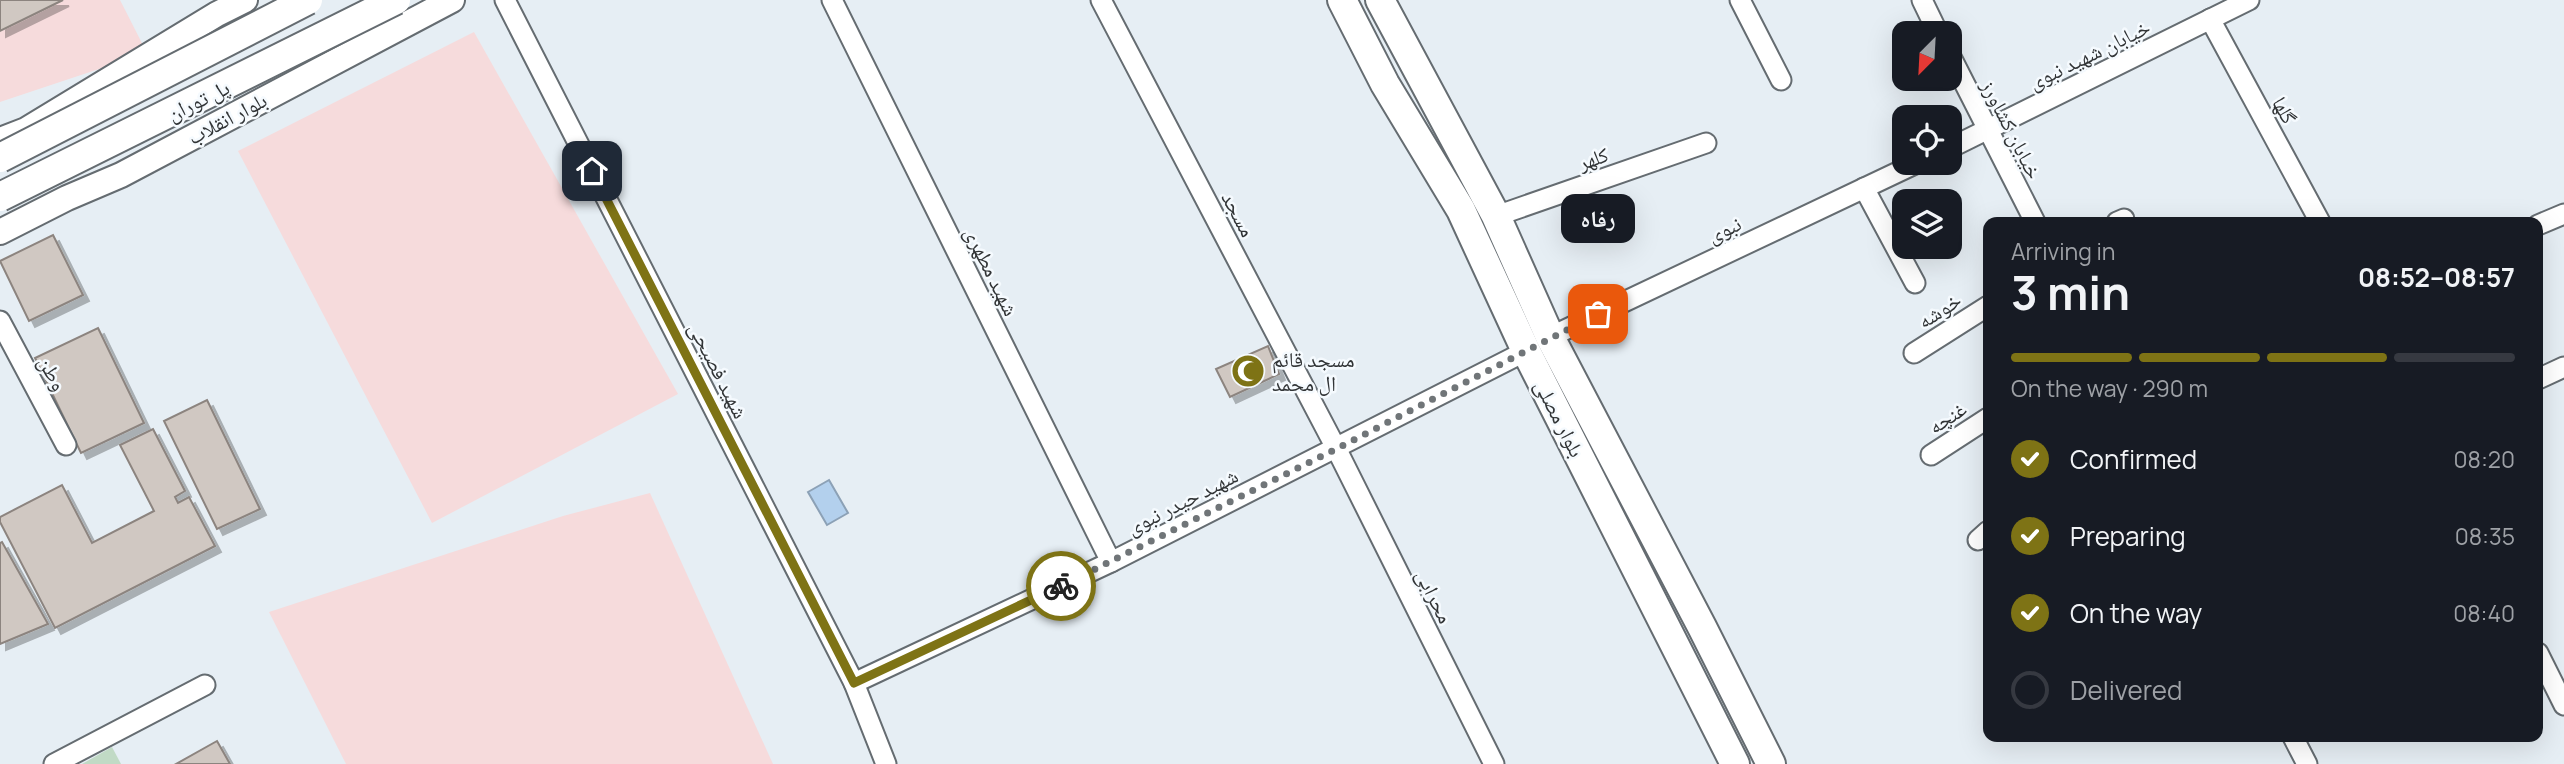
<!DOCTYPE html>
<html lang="en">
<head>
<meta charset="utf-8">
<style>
  :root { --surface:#171b24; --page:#20242c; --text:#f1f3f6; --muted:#9ea1a6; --line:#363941; --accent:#7e7315 }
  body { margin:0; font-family:Manrope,"Noto Naskh Arabic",sans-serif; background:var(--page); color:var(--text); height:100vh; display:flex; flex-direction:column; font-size:26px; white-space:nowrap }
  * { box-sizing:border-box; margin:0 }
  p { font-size:23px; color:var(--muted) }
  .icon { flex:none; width:38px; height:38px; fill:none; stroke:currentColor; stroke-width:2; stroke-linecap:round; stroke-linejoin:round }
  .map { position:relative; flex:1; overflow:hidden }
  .sheet { position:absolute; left:1983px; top:217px; width:560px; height:525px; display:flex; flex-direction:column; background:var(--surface); border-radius:14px; box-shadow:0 7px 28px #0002 }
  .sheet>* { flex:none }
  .needle { width:46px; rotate:204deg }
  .tools { position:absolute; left:1892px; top:21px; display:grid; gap:14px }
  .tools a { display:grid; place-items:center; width:70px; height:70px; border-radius:14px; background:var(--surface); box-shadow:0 7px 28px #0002; font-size:35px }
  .pin { position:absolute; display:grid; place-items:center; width:60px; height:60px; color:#fff; margin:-30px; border-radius:14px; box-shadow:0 4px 10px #0006 }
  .courier { position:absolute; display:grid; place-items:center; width:70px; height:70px; margin:-35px; border:5px solid #7e7315; border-radius:50%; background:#fff; color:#222; box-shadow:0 2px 9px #0007 }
  .bubble { position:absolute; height:49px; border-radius:14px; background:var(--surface); box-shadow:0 7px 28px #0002; font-size:23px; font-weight:700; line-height:49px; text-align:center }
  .overview em { font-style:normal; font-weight:700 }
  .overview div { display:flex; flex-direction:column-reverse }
  .overview { display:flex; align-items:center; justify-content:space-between; height:119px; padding:0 28px }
  h1 { font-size:46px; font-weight:700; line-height:52px }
  .bar { display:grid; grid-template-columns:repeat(4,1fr); gap:10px 7px; align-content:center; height:84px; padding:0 28px }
  .bar i { height:9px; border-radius:5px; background:var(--line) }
  .bar .current { background:var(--accent) }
  .bar p { grid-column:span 4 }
  ol { padding:0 28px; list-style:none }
  li { display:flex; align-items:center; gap:21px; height:77px }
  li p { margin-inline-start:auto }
  li .icon { padding:7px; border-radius:50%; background:var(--accent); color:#fff; stroke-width:4 }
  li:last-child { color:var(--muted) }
  li i { width:38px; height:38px; border:4px solid var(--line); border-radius:50% }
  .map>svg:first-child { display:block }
</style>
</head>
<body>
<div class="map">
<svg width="2564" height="764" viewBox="0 0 2564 764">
  <defs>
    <filter id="shadow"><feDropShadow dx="6" dy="6" stdDeviation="0" flood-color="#0004"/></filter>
  </defs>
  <rect width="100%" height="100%" fill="#e6eef4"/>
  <!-- industrial -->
  <g fill="#f6dbdc">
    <polygon points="0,0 120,0 147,53 0,102"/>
    <polygon points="474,32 678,394 432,523 238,151"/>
    <polygon points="650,493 773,764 346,764 269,612 563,516"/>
  </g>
  <!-- green -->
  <polygon fill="#c1dac5" points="112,747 121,764 82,764"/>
  <!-- water -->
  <polygon fill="#b3d0ed" stroke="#8ca1b6" stroke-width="2" points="829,480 848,513 827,525 808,492"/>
  <!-- building -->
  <g fill="#d0c8c2" stroke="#8c847f" stroke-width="2" filter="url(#shadow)">
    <polygon points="0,0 63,0 0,31"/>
    <polygon points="53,235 83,295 29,321 0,261"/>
    <polygon points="98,328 144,423 81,453 35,358"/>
    <polygon points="1268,346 1279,374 1230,397 1216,369"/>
    <polygon points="207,400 260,509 217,529 164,421"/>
    <polygon points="153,429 185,491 175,497 178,503 189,497 215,546 55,628 0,522 0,517 62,485 92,543 154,511 120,445"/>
    <polygon points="2,542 48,624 0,644 0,543"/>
    <polygon points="217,741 230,764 176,764"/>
  </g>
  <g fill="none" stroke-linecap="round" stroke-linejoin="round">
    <defs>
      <g id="minor">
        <polyline points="505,0 854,683 886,764"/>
        <polyline points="832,0 1111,562"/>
        <polyline points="1101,0 1336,448 1494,764"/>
        <polyline points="1740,0 1781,80"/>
        <polyline points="1922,0 1938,33"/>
        <polyline points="2210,19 2320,222"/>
        <polyline points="1950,55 2035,222"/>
        <polyline points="1950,148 2249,0"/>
        <polyline points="1864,188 1915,283"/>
        <polyline points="1496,216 1706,143"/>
        <polyline points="2117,222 2124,219"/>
        <polyline points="2538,225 2564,214"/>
        <polyline points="0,321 66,445"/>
        <polyline points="1550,337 1917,163"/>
        <polyline points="1914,353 1988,306"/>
        <polyline points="2538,379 2564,367"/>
        <polyline points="1931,455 1988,418"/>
        <polyline points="1978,540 1988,531"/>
        <polyline points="2538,653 2564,705"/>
        <polyline points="854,683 1111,562 1526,351"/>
        <polyline points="2293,737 2307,764"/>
        <polyline points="54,764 205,685"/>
      </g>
      <g id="tertiary">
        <polyline points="0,140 26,130 217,14 245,0"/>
        <polyline points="0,232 67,198 121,175 452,0"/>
      </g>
      <g id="secondary">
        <polyline points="1342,0 1385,84 1461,210 1526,351 1735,764"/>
        <polyline points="1380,0 1496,216 1550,337 1702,627 1771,764"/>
      </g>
    </defs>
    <!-- minor casing -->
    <use href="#minor" stroke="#656c71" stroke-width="23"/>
    <!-- tertiary casing -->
    <use href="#tertiary" stroke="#656c71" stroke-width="28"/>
    <!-- secondary casing -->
    <use href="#secondary" stroke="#656c71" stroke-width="32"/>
    <!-- minor -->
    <use href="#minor" stroke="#fff" stroke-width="19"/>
    <!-- tertiary -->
    <use href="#tertiary" stroke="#fff" stroke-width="24"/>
    <!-- secondary -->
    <use href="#secondary" stroke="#fff" stroke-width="28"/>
    <defs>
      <g id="secondary-bridge">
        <polyline points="0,158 308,0"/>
        <polyline points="0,197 396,0"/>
      </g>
    </defs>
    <!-- secondary-bridge casing -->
    <use href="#secondary-bridge" stroke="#656c71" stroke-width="32" stroke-linecap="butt"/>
    <!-- secondary-bridge -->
    <use href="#secondary-bridge" stroke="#fff" stroke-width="28"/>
  </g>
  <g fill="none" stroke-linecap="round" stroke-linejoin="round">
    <!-- done -->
    <polyline stroke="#707578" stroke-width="7" stroke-dasharray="0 12.6" points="1061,586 1336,449 1598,314"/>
    <!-- route -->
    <polyline stroke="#7e7315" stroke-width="9" points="592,171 854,683 1061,586"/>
  </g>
  <!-- icons -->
  <defs>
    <symbol id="mosque-disc" viewBox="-11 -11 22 22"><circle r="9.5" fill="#7e7315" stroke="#f5fafe"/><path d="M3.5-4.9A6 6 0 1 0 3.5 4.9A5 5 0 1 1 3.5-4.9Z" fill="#fff"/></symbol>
  </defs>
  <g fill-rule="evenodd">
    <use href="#mosque-disc" x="1229" y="352" width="38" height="38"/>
  </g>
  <g text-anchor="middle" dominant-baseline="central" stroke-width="5" stroke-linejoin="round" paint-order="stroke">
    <!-- street labels -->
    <g font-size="21" fill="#313436" stroke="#f5fafe">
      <text transform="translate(2089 54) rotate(-26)">خیابان شهید نبوی</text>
      <text transform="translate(198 100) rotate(-26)">پل توران</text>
      <text transform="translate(2285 110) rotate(62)">گلها</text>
      <text transform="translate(227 118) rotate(-28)">بلوار انقلاب</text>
      <text transform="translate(2012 129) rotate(63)">خیابان کشاورز</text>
      <text transform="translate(1593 158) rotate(-19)">کلهر</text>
      <text transform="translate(1239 214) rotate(62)">مسجد</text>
      <text transform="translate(1724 229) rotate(-25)">نبوی</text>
      <text transform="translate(992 271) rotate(64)">شهید مطهری</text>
      <text transform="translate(1939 310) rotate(-33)">خوشه</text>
      <text transform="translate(719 370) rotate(63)">شهید فصیحی</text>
      <text transform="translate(53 373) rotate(62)">وطن</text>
      <text transform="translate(1947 417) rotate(-33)">غنچه</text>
      <text transform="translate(1560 418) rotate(63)">بلوار مصلی</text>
      <text transform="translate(1182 501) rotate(-27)">شهید حیدر نبوی</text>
      <text transform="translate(1435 596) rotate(64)">محرابی</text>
    </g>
    <!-- poi labels -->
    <g font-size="21" fill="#313436" stroke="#f5fafe" text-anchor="start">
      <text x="1272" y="359">مسجد قائم<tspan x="1272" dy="24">ال محمد</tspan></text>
    </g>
  </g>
</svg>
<div class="tools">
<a><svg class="needle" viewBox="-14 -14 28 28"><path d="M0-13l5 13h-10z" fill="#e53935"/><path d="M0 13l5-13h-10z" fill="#9ea1a6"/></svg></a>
<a><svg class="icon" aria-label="locate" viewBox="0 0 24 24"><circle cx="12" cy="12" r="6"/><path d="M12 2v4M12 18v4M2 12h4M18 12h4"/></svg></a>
<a><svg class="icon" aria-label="layers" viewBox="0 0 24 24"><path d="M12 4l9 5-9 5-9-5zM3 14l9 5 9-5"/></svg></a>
</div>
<div class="pin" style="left:1598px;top:314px;background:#ea580c"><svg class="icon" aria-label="bag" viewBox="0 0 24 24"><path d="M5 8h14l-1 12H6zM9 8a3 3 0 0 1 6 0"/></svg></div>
<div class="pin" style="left:592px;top:171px;background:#1f2937"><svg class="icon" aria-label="home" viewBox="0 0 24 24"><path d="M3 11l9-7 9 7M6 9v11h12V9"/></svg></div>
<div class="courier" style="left:1061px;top:586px"><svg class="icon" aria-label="bike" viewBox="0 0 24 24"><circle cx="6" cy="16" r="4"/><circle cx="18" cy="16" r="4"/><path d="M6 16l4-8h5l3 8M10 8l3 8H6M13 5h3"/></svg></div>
<div class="bubble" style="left:1561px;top:194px;width:74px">رفاه</div>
<section class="sheet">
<div class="overview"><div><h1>3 min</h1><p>Arriving in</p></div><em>08:52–08:57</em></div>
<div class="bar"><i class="current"></i><i class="current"></i><i class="current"></i><i></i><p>On the way · 290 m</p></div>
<ol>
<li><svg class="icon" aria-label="check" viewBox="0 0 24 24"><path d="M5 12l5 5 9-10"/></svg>Confirmed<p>08:20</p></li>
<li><svg class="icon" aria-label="check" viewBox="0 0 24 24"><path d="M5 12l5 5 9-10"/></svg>Preparing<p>08:35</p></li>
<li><svg class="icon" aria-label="check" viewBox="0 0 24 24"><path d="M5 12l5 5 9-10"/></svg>On the way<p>08:40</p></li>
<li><i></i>Delivered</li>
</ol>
</section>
</div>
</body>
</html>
